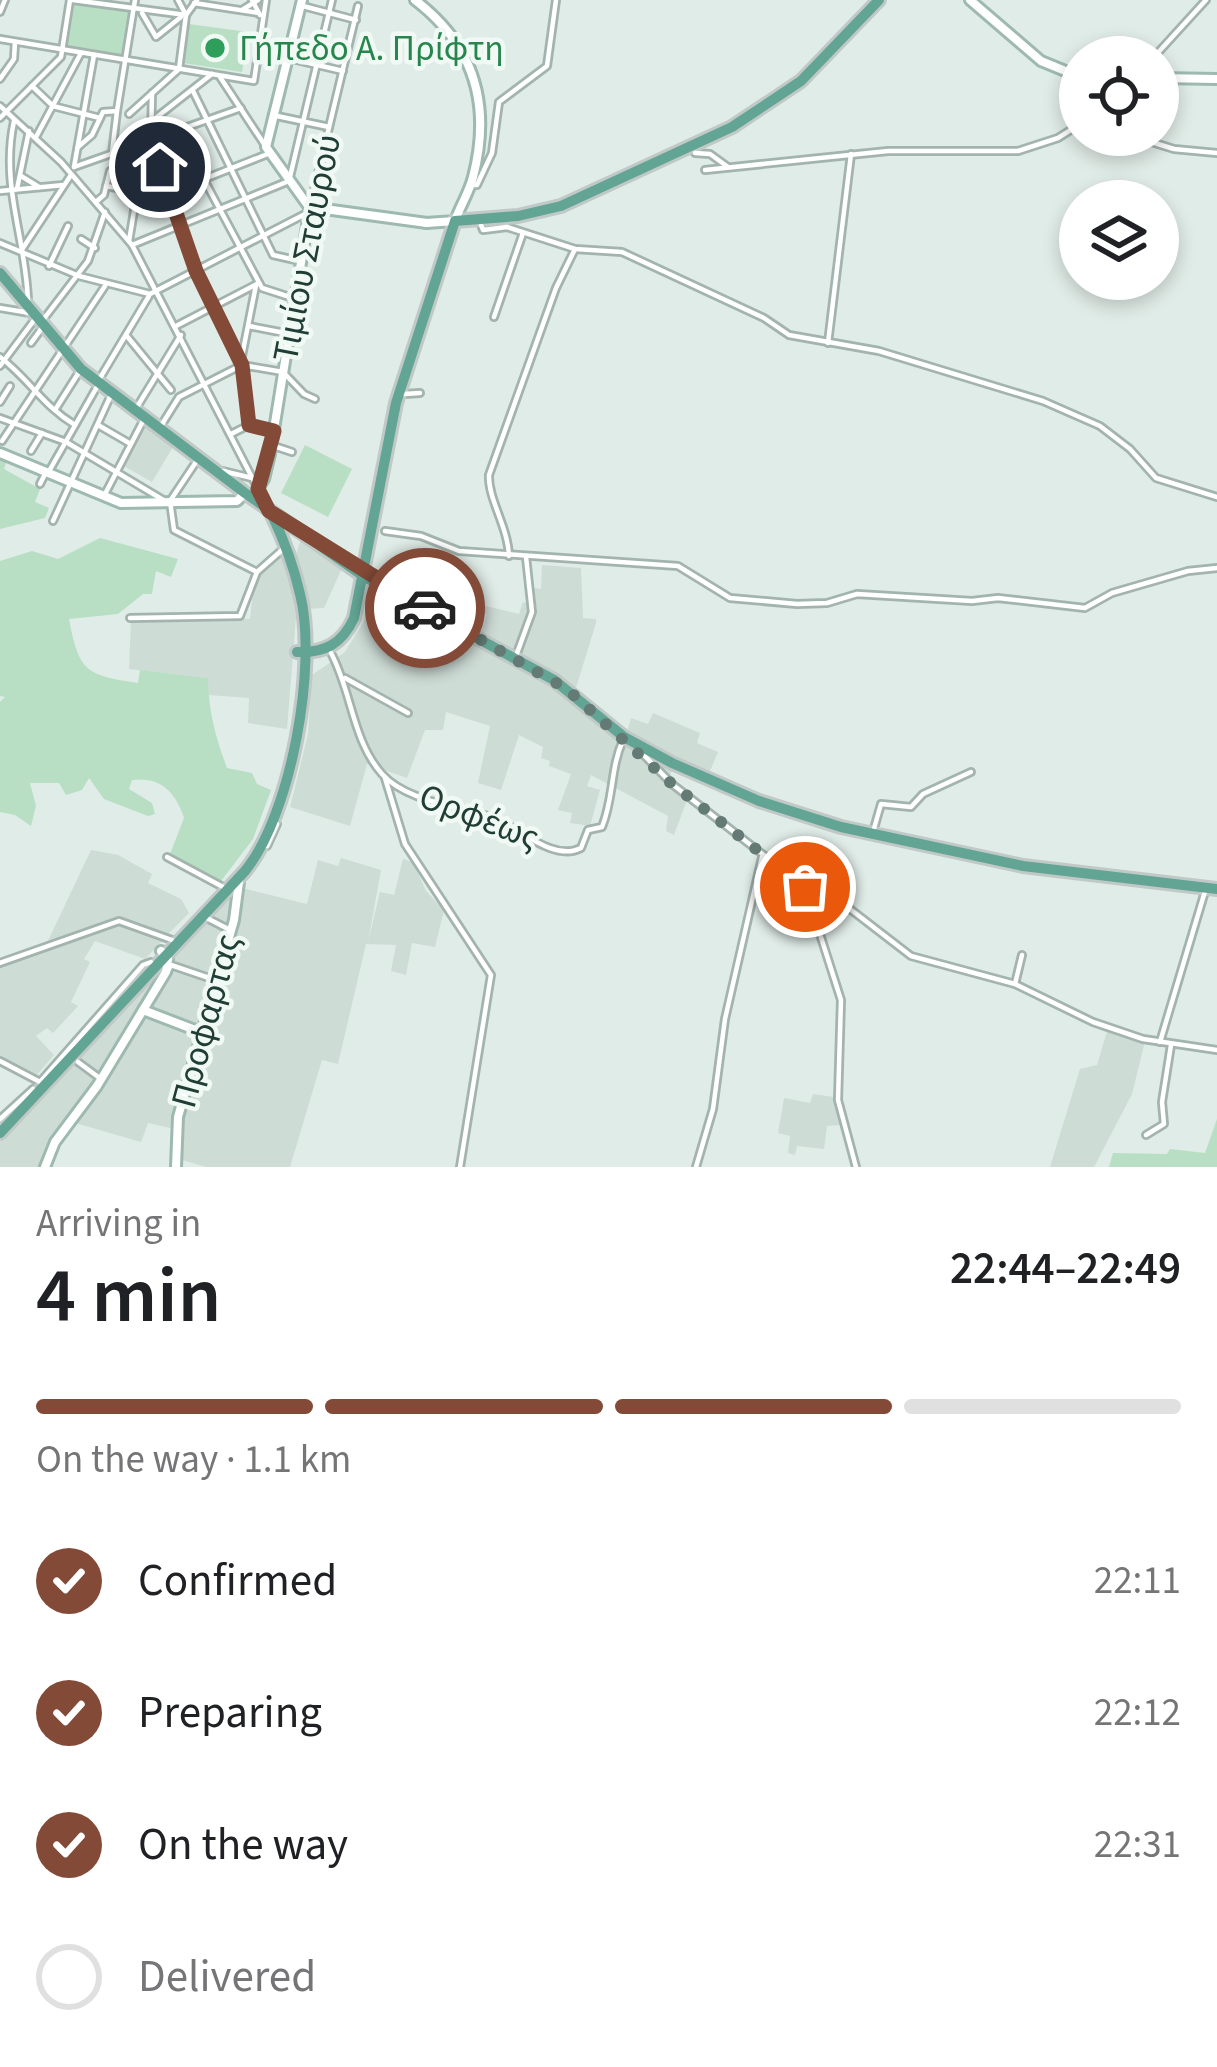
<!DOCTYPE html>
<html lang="en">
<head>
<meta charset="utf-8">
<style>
  :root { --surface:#fff; --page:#f2f2f2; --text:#202124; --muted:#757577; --line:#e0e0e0; --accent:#834a37 }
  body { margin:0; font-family:"Source Sans 3",sans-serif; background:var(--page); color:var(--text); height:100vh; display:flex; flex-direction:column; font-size:45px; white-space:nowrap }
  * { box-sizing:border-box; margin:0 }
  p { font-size:39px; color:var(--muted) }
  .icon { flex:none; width:66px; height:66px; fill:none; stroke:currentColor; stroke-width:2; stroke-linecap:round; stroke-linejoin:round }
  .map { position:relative; height:1167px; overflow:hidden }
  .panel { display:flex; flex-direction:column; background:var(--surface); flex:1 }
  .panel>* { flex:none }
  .controls { position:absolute; left:1059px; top:36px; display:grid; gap:24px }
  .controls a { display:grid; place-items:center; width:120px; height:120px; border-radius:50%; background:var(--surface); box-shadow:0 6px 18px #0003; font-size:60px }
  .pin { position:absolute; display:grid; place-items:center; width:102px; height:102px; color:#fff; margin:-51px; border:6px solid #fff; border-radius:50%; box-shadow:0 3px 12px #0007 }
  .courier { position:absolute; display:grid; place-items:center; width:120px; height:120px; margin:-60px; border:9px solid #834a37; border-radius:50%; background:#fff; color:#222; box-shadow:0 3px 15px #0007 }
  .summary em { font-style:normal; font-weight:600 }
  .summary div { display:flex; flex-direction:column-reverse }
  .summary { display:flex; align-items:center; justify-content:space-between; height:204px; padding:0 36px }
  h1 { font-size:78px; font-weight:600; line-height:90px }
  .bar { display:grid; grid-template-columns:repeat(4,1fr); gap:18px 12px; align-content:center; height:144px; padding:0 36px }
  .bar i { height:15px; border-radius:9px; background:var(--line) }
  .bar .selected { background:var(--accent) }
  .bar p { grid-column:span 4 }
  ol { padding:0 36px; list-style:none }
  li { display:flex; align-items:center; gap:36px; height:132px }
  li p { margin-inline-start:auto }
  li .icon { padding:12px; border-radius:50%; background:var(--accent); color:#fff; stroke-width:4 }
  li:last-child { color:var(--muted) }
  li i { width:66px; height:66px; border:6px solid var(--line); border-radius:50% }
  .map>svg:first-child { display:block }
</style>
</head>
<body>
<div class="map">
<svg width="1217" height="1167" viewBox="0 0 1217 1167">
  <rect width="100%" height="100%" fill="#e0ece7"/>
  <!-- built -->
  <g fill="#cedcd6">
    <polygon points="143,425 173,447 152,482 122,465"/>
    <polygon points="301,538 343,566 324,608 305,609 294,562"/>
    <polygon points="280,555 290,574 296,617 287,729 248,723 249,698 208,695 208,678 129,669 131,620 250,619 253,591 261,573"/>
    <polygon points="411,556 438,562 433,591 447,594 451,582 463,585 458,606 471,611 466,628 480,636 487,614 479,612 481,605 519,614 523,602 529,604 528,587 541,589 542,565 581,568 583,618 596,619 596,623 575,691 627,733 631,718 648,724 653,713 700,733 697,743 718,752 707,778 676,763 667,781 687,800 674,835 666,831 668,816 591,775 587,786 600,790 590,826 570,823 572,813 558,810 571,774 549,766 550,761 541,758 543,747 519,735 501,790 478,783 490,726 446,712 443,730 425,730 407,778 367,764 350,826 290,807 308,734 312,675 345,652 364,621 369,585 401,596"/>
    <polygon points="91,850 118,855 152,874 148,883 181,899 189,913 167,935 124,921 47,943"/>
    <polygon points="341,858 381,870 368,942 380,892 394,895 403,859 413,862 426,891 444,910 435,947 412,943 406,975 391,971 396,945 366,944 338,1064 322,1060 290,1167 206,1167 179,1159 179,1117 238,887 307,904 318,860 338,866"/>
    <polygon points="234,889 233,911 201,1029 148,1009 169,955"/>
    <polygon points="119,922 164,939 145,959 95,941 84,959 90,962 71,1002 78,1006 53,1033 47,1028 36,1036 54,1055 35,1077 0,1060 0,965"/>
    <polygon points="155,971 159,975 110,1059 53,1140 41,1167 0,1167 0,1142"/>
    <polygon points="145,1014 199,1037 175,1129 148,1123 141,1142 72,1122"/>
    <polygon points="1108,1028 1145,1041 1132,1094 1094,1167 1050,1167 1080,1069 1097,1065"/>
    <polygon points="813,1094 834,1097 840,1125 827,1126 824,1149 797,1146 795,1155 788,1153 790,1136 778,1133 784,1098 810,1103"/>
  </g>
  <!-- green -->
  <g fill="#b8dfc3">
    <polygon points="73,2 132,11 124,57 65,48"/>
    <polygon points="189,24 248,32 242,72 183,63"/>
    <polygon points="305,445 352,469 328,517 281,493"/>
    <polygon points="0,457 7,460 4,469 40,489 35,502 49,508 45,518 0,529"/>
    <path d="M100 538 178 559 171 577 156 571 152 594H143L118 614 69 619C79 672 86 675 138 683L140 670 208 678C208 709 216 739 227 768L252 773 257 784 271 790 253 839 221 881 170 854 184 818C176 792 160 776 132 780L129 789 152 803 155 814 148 816 104 799 89 778 82 790 66 795 59 783H30L36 806 31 826 15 815 0 812V702L5 697 0 696V561L32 551 58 559Z"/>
    <polygon points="1217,1119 1217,1167 1109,1167 1113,1153 1167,1154 1170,1149 1205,1153"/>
  </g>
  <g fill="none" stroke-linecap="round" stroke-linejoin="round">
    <defs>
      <g id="street">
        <polyline points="73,0 186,15"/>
        <polyline points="178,0 186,15"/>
        <polyline points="252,0 260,15"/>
        <polyline points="194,3 259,13"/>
        <polyline points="303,6 356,20"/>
        <polyline points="242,10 258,0"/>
        <polyline points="0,12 5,0"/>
        <polyline points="142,13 156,37 181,17"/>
        <polyline points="0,39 254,81 266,0"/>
        <polyline points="258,51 343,71"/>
        <polyline points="1154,57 1206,0"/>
        <polyline points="220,77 266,147"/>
        <polyline points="0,79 14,59 15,42"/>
        <polyline points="32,86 53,106 100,118"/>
        <polyline points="193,91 273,255 300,261"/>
        <polyline points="152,93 151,140 199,279 242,365 249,425"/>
        <polyline points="0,106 61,162 132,245 258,489"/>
        <polyline points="129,114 179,69 186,15 197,0"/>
        <polyline points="277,116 329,127"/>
        <polyline points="0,118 61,57 70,0"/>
        <path d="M14 121C0 186 26 238 28 301"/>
        <polyline points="148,124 212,74"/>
        <polyline points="178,131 262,288 296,299"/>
        <polyline points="1129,135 1174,149 1217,153"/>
        <polyline points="36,137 81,53"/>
        <polyline points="78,147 92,135 103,112 117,111 135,0"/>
        <polyline points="112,153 117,111"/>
        <polyline points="695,153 710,154 728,167"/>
        <polyline points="74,167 241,108"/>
        <polyline points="74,167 94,55"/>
        <polyline points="705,170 888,151 1018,151 1058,138 1080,124"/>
        <polyline points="21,176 39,187"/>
        <polyline points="471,185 477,185 492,153 499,102 547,66 556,0"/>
        <polyline points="106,186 161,196 270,153"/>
        <polyline points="17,189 29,131"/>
        <polyline points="0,191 64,185"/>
        <polyline points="97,201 104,195 110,171"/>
        <polyline points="310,207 358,6"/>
        <polyline points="481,225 483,230 507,227 575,249 622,252 764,318 789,335 879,351 1043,401 1100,426 1130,449 1156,478 1217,497"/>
        <polyline points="81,239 95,248"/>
        <polyline points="129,241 137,193"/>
        <polyline points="0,243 79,276 150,294 309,212"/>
        <polyline points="132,245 289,181 332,0"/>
        <polyline points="21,251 71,175"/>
        <polyline points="49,266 68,226"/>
        <polyline points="0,308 30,313"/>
        <polyline points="494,317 523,233"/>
        <polyline points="43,320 88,261 105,212"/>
        <polyline points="176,326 259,283"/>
        <polyline points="249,326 290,334"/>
        <polyline points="126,335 171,390"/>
        <polyline points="31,343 42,328"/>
        <polyline points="828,343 851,154"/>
        <path d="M0 357C30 380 42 405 75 425"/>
        <polyline points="241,361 256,285"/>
        <polyline points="242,365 283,372 304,394 315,399"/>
        <polyline points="0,366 35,319"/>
        <polyline points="100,378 149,296"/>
        <polyline points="404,394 420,393"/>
        <polyline points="0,402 10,386"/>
        <polyline points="137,407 181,335"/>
        <polyline points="55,410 81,369"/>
        <polyline points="0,418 66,442 165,501"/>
        <polyline points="98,425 129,443"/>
        <polyline points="159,429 179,397 242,365"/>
        <polyline points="231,434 249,425 274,431"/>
        <polyline points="2,441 105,286"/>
        <polyline points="271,445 292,452"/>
        <polyline points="31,451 42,433"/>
        <polyline points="198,459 170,501 174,530 257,572"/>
        <polyline points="223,471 252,478"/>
        <polyline points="48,473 98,385"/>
        <polyline points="40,484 46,472"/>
        <polyline points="105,494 144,419"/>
        <polyline points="53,521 111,395"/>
        <polyline points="385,531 421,536 459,551 678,566 730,598 797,604 827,603 857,594 972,601 998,598 1085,608 1112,593 1188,571 1217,568"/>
        <path d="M509 556C508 527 488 499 489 475L556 288 575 249"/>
        <polyline points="130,618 240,616 257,572 282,550"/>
        <path d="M331 653C352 692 352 740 382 774 408 803 462 806 496 819 520 829 554 862 581 848L588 830 602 827C614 798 610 769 623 740"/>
        <polyline points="516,656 532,612 526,557"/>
        <polyline points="345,678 408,713"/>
        <polyline points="639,750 672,784 805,887 841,1000 838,1100 856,1167"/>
        <polyline points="385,778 405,844 491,975 460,1167"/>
        <polyline points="873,832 881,804 911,807 923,794 971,772"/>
        <polyline points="267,846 277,824"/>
        <polyline points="167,857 223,887"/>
        <polyline points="805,888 850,909 911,956 1015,984 1093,1022 1143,1039 1217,1050"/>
        <polyline points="203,916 230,930"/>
        <polyline points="0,963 119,921 172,940"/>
        <polyline points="168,971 171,965 215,980"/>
        <polyline points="1015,984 1022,955"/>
        <polyline points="1160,1042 1206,888"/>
        <polyline points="0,1061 40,1082 143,965 151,962"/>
        <polyline points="78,1062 101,1079"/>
        <polyline points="0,1119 33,1089"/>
        <polyline points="1146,1135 1164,1124 1162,1102 1171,1045"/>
        <polyline points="696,1167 713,1109 725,1019 762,857"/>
      </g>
      <g id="secondary">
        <polyline points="302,0 266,147 309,207"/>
        <path d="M415 0C474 45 492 104 473 177 469 193 460 206 455 221L426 223"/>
        <polyline points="970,0 1041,61 1080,77"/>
        <polyline points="1158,78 1217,79"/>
        <polyline points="310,207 427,223"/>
        <polyline points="0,453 121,503 237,501 245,493"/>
        <polyline points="252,498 264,479 270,454 310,207"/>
        <polyline points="143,1010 203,1033"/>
        <polyline points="45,1167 55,1142 97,1086 166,972 168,959 161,951"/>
        <polyline points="176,1167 178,1117 234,920 239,882"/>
      </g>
      <g id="primary">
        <polyline points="0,273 81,369 245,493 363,576 554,680 624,737 672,763 759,801 841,827 1023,866 1217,889"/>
        <path d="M297 652C325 653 342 644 354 618L396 403 455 221 518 216 561 206 732 127 801 81 879 0"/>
        <path d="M0 1133 245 871C291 815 318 665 300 594 294 568 284 540 272 515"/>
      </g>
    </defs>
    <!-- street casing -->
    <use href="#street" stroke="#a3b4ae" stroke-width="10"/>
    <!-- secondary casing -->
    <use href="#secondary" stroke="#9eb9b0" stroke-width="14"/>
    <!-- primary casing -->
    <use href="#primary" stroke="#c1c9c7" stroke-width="16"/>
    <!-- street -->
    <use href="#street" stroke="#fff" stroke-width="4.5"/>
    <!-- secondary -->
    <use href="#secondary" stroke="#fff" stroke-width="8"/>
    <!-- primary -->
    <use href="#primary" stroke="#62a595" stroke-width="10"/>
  </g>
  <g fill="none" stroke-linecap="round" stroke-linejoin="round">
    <!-- done -->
    <polyline stroke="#637b74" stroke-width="12" stroke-dasharray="0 21.6" points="425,608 567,689 672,784 805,887"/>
    <!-- route -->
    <polyline stroke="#834a37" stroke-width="15" points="160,167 196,271 242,365 249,425 274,431 258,489 269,511 425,608"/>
  </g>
  <!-- markers -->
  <circle fill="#2e9e5b" stroke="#f1f9f5" stroke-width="4.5" cx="215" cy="48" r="12"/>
  <g text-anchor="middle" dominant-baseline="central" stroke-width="9" stroke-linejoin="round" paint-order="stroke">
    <!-- leisure labels -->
    <g font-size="36" fill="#27864d" stroke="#f1f9f5" text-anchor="start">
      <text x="239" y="48">Γήπεδο Α. Πρίφτη</text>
    </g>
    <!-- street labels -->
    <g font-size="36" fill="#203e36" stroke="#f1f9f5">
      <text transform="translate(307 248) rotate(-79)">Τιμίου Σταυρού</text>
      <text transform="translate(479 817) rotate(21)">Ορφέως</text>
      <text transform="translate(206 1021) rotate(-75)">Προφαρτας</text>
    </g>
  </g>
</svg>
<div class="controls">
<a><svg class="icon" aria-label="locate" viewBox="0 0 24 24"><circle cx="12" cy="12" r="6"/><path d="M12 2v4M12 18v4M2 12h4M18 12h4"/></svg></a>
<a><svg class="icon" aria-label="layers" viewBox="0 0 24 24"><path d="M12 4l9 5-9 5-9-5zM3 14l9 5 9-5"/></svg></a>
</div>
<div class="pin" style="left:805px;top:887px;background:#ea580c"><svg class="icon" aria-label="bag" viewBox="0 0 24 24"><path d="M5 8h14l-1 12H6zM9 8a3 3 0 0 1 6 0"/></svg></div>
<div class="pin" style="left:160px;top:167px;background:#1f2937"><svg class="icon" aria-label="home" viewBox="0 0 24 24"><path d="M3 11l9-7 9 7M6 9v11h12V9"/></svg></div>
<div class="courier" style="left:425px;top:608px"><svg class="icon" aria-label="car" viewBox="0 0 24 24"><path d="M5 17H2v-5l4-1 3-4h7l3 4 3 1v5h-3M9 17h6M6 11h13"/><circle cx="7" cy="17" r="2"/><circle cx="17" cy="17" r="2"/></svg></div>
</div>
<section class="panel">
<div class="summary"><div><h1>4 min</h1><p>Arriving in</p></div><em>22:44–22:49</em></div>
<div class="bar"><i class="selected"></i><i class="selected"></i><i class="selected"></i><i></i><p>On the way · 1.1 km</p></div>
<ol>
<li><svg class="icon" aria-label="check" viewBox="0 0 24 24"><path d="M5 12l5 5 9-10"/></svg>Confirmed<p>22:11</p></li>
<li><svg class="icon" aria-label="check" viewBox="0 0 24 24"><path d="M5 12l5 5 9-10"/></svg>Preparing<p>22:12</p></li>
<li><svg class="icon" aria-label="check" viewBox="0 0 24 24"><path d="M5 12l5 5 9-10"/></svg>On the way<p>22:31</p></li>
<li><i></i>Delivered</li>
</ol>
</section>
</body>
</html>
